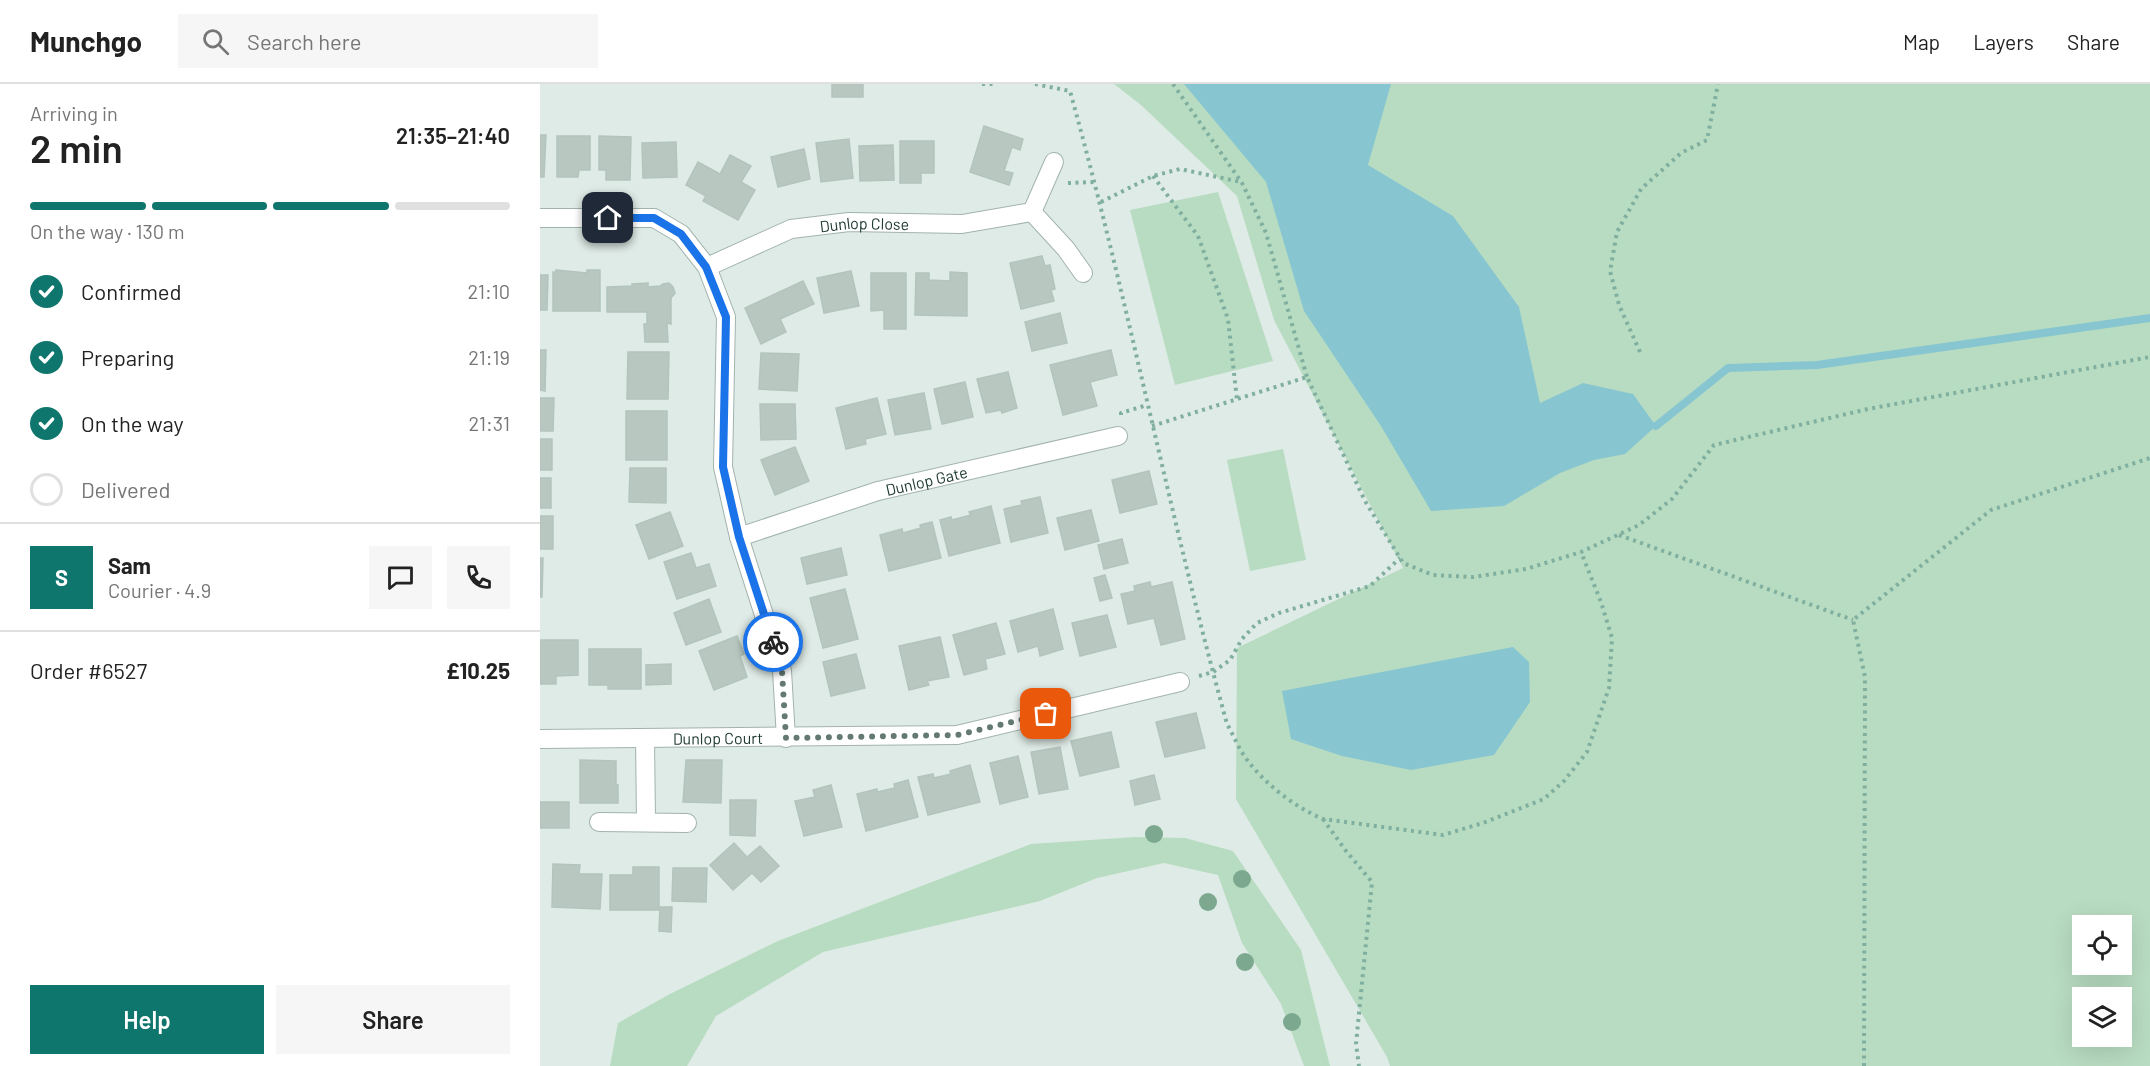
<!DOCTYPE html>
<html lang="en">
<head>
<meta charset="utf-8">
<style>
  :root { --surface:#fff; --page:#f6f6f6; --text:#222; --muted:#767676; --line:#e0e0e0; --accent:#0f766e }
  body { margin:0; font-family:Barlow,sans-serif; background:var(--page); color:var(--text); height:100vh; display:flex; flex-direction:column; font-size:22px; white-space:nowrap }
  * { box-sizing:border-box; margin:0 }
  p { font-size:20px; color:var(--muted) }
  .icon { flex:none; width:33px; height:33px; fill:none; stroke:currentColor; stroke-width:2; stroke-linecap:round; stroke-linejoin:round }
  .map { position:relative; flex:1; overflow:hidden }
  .sheet { display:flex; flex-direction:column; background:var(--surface); width:540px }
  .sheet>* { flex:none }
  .controls { position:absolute; left:1532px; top:831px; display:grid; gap:12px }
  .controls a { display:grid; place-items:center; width:60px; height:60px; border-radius:0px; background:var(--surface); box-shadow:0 6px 24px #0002; font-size:30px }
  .pin { position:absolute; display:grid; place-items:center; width:51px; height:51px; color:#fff; margin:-26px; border-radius:12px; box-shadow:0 3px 9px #0006 }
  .courier { position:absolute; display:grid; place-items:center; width:60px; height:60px; margin:-30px; border:4px solid #1a73e8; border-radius:50%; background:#fff; color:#222; box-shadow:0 2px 8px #0007 }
  .summary em { font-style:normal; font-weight:600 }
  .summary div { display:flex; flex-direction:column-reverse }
  .summary { display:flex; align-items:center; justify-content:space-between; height:102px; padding:0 30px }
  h1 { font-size:39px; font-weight:600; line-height:45px }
  .bar { display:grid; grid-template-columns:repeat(4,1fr); gap:9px 6px; align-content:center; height:72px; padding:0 30px }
  .bar i { height:8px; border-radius:4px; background:var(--line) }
  .bar .on { background:var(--accent) }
  .bar p { grid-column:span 4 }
  .line { display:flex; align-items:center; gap:15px; padding:0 30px; border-top:2px solid var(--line) }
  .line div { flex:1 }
  .round { display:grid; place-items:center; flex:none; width:63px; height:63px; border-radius:0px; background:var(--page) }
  ol { padding:0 30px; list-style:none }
  li { display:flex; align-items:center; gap:18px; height:66px }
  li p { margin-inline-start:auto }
  li .icon { padding:6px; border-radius:50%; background:var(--accent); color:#fff; stroke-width:4 }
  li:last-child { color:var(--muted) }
  li i { width:33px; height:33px; border:3px solid var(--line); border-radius:50% }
  .button { display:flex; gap:12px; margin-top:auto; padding:12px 30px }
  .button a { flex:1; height:69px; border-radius:0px; background:var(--accent); color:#fff; font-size:24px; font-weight:600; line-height:69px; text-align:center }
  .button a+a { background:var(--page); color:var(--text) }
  header { display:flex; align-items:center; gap:36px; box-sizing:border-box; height:84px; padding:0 30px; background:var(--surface); border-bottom:2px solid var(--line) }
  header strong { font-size:28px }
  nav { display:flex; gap:33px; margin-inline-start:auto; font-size:21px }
  .search { width:420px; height:54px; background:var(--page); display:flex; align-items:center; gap:15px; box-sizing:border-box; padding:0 21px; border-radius:0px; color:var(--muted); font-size:22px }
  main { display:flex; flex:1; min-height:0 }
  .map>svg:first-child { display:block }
</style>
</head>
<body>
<header>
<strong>Munchgo</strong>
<div class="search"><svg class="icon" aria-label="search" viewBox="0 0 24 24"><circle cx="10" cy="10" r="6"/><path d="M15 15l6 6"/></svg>Search here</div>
<nav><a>Map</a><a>Layers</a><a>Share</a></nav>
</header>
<main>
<section class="sheet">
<div class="summary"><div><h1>2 min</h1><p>Arriving in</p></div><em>21:35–21:40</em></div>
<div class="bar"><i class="on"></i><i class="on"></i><i class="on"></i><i></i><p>On the way · 130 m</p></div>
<ol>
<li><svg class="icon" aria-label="check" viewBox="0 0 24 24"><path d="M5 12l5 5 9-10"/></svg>Confirmed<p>21:10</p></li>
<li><svg class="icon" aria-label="check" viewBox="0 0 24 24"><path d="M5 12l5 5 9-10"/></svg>Preparing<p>21:19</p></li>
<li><svg class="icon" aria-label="check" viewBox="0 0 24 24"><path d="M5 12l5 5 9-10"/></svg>On the way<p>21:31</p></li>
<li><i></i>Delivered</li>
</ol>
<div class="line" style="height:108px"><b class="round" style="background:var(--accent);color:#fff">S</b><div><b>Sam</b><p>Courier · 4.9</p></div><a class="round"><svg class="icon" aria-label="chat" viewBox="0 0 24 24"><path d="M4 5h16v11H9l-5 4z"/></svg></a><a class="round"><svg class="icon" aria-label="phone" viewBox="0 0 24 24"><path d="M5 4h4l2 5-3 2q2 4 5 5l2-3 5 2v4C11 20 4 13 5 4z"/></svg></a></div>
<div class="line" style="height:78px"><div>Order #6527</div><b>£10.25</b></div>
<div class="button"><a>Help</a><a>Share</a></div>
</section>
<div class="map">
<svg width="1610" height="982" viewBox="0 0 1610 982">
  <rect width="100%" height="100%" fill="#dfebe6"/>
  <!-- green -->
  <g fill="#b8dcc1" fill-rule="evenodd">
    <path d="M574 0H1610V982H850L847 973 696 715 697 564 863 484 734 236 697 112 601 21ZM1542 842H1581V880H1542ZM1542 914H1581V952H1542Z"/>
    <polygon points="678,108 733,277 635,301 590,126"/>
    <polygon points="743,365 766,476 710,487 687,376"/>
    <polygon points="595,753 645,754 693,767 761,866 790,982 764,982 741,920 702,859 678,791 624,779 557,794 500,817 283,868 176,932 147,982 70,982 78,939 128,911 238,857 491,760"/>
  </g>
  <!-- water -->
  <g fill="#87c6d1">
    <polygon points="644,0 851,0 828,81 913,132 979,223 1000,319 1043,299 1093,310 1116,342 1085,370 1054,376 1020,389 964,422 891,427 841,342 764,227 726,98"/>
    <polygon points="973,563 989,578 990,618 954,671 871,686 802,672 751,655 742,607"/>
  </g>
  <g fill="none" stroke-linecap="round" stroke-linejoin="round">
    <!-- stream -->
    <polyline stroke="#87c6d1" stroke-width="8" points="1116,342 1188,284 1277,281 1610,234"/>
  </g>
  <!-- building -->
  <g fill="#b8c8c1" stroke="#b2c4bd" stroke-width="1.5">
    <rect x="292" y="0" width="31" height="13"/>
    <polygon points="444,42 483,55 480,66 472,63 464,87 473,89 469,101 430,88"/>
    <polygon points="0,51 6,51 4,93 0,93"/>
    <polygon points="17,52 50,52 50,86 39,86 38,93 17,93"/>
    <polygon points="59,52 91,53 90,96 66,96 66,86 59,86"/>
    <polygon points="309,55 313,94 281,98 276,59"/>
    <polygon points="360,57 394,57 394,89 381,89 381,99 360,99"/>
    <polygon points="136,58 137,93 103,94 102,59"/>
    <polygon points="353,61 354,96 320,97 319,62"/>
    <polygon points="264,65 270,95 238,103 231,73"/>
    <polygon points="190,71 211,82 201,98 215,106 198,136 163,117 166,112 146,101 158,78 180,90"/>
    <polygon points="502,172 505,182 510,181 515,205 511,206 514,217 481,225 470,179"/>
    <polygon points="16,186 47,189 47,186 60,186 60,227 13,227 13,188 16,188"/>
    <polygon points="311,187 319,222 284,229 277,194"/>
    <polygon points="410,188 427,189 427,232 375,231 376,189 389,189 389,196 410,197"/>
    <polygon points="331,189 366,189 366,245 344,245 344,226 331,227"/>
    <polygon points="0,191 8,191 7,226 0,226"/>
    <polygon points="263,197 274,220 240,235 246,248 221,260 205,224"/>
    <polygon points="108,199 108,203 120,202 123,200 129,199 133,203 135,209 131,214 131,240 127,239 128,258 105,258 104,240 107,240 107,228 67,228 67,203 92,202 92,200"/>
    <polygon points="520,229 527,259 492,267 485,238"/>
    <polygon points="0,266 6,266 5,307 0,306"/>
    <polygon points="571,266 577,291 550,298 557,322 523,331 510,281"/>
    <polygon points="88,268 129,268 128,315 87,315"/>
    <polygon points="221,269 259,270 257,307 219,305"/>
    <polygon points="468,288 477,324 462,329 461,326 446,329 437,295"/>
    <polygon points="425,298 433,333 402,340 394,305"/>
    <polygon points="384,309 391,345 355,351 348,316"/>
    <polygon points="0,314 14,314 13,347 0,347"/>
    <polygon points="337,314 346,350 325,355 326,360 306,365 296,324"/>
    <polygon points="220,320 255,320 256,355 221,356"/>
    <rect x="86" y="327" width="41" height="49"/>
    <rect x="0" y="355" width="12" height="31"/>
    <polygon points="255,363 269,397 235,411 221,376"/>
    <polygon points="90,384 126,384 126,419 89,418"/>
    <polygon points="609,387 617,420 580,429 572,396"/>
    <rect x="0" y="394" width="11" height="30"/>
    <polygon points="500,413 508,449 471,458 464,425 482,421 481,417"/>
    <polygon points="451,422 460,459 409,472 400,436 411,433 412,436 431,431 429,428"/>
    <polygon points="551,426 559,457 525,466 517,434"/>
    <polygon points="130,428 143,462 109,475 96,441"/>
    <rect x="0" y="432" width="13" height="33"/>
    <polygon points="392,438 401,474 349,487 340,451 362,445 363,449 381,444 380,441"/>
    <polygon points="582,455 588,479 564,485 558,461"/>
    <polygon points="301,464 307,491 267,500 261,474"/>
    <polygon points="151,469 156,484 169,480 176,502 137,515 124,478"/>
    <polygon points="0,474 3,474 2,513 0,513"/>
    <polygon points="565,491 572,514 560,517 554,494"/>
    <polygon points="610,498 611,503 632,498 645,555 621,561 614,534 588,540 581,510 595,507 594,502"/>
    <polygon points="305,505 318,555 283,564 270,514"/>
    <polygon points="169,515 181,548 146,561 134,529"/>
    <polygon points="513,525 523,565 500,572 498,562 478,568 470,537"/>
    <polygon points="567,531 576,563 540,572 532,539"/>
    <polygon points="456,539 465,570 445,575 447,585 424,591 413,551"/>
    <polygon points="197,552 204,570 200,572 207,593 174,606 159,567"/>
    <polygon points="400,553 409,593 387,597 389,601 369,606 359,562"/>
    <polygon points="0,556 38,556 38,591 16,592 16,600 0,600"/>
    <polygon points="49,565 101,565 101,605 68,605 68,601 49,601"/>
    <polygon points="316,570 325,604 291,612 283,578"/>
    <polygon points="131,580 131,600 106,601 106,581"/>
    <polygon points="656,629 665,664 625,673 616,638"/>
    <polygon points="571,648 579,683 540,692 531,657"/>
    <polygon points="520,663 528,705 499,710 491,668"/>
    <polygon points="478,672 488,713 460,720 450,679"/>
    <polygon points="40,676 76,677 76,701 78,701 78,719 40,719"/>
    <polygon points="146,676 182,676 181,719 143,718"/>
    <polygon points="430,681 440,718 388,731 378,693 393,690 394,694 411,690 410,687"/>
    <polygon points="614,691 620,715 595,721 590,697"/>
    <polygon points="368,696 378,733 326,747 317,710 337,705 337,708 355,704 354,700"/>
    <polygon points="291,701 302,743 264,752 255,717 275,713 273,706"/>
    <polygon points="190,716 216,716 215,752 190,751"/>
    <rect x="0" y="718" width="29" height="26"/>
    <polygon points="194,759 207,773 220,762 239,782 221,798 212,789 193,806 170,781"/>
    <polygon points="13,780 40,781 39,790 62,790 60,825 12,823"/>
    <polygon points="93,783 119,783 119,826 70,826 70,791 93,791"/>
    <polygon points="133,784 167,784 166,818 132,817"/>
    <polygon points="120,823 132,823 131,848 119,847"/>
  </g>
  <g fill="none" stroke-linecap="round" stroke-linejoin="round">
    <defs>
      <g id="minor">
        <polyline points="492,128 526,165 543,189"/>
        <polyline points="492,128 514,78"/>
        <polyline points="0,134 114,134 141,150 167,183 186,233 183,383 199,453 242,587 246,654"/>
        <path id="s1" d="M167 183 251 145 309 138 422 140 492 128"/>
        <path id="s2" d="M199 453 338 407 578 352"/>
        <path id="s3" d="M0 655 417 651 640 598"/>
        <polyline points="105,655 106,737"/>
        <polyline points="59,738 147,739"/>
      </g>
    </defs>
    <!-- minor casing -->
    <use href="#minor" stroke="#a2b3ad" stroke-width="20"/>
    <!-- path -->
    <g stroke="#80afa0" stroke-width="4" stroke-dasharray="3 4.5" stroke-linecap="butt">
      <polyline points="442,0 456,0"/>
      <path d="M495 0 530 7C588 216 629 430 687 640 694 652 699 666 708 677 726 701 755 723 783 735L903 751 943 739 1004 715 1024 697 1047 668 1069 604 1072 554 1061 518 1041 468"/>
      <polyline points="633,0 702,99 726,149 767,293"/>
      <polyline points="613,92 658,152 688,235 697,316"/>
      <polyline points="528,99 555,98"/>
      <polyline points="561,118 613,92 640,85 701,98"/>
      <polyline points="1100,268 1079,221 1070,187 1077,148 1101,105 1141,69 1167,56 1178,0"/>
      <polyline points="581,331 581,329 607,321"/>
      <polyline points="612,342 767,293 825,417 863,479 893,491 933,493 986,485 1041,468 1099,441 1132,415 1174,361 1328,325 1610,273"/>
      <polyline points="1079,451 1313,536"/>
      <polyline points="659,592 673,588 690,576 702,555 717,539 739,529 830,502 860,474"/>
      <polyline points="783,735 806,767 832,798 816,960 819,982"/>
      <polyline points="1324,982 1325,593 1313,536 1451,426 1610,374"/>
    </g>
    <!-- minor -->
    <use href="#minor" stroke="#fff" stroke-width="18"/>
  </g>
  <!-- trees -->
  <g fill="#7ba88e">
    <circle cx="614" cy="750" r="9"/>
    <circle cx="702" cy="795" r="9"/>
    <circle cx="668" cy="818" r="9"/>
    <circle cx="705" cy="878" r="9"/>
    <circle cx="752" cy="938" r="9"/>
  </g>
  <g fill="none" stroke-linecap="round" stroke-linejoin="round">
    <!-- done -->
    <polyline stroke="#637972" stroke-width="6" stroke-dasharray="0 10.8" points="233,558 242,587 246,654 417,651 506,630"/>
    <!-- route -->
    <polyline stroke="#1a73e8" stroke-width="8" points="68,134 114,134 141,150 166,183 186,233 183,383 199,453 233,558"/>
  </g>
  <g text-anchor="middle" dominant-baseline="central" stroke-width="4.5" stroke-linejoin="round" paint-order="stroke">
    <!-- street labels -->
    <g font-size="16" fill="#203b34" stroke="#f0f7f3">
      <text stroke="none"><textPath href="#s1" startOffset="166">Dunlop Close</textPath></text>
      <text stroke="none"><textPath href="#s2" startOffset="196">Dunlop Gate</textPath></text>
      <text stroke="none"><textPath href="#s3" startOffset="178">Dunlop Court</textPath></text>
    </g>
  </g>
</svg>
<div class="controls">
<a><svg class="icon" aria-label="locate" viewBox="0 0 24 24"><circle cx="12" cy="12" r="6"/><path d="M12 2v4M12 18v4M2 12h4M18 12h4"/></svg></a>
<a><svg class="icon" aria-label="layers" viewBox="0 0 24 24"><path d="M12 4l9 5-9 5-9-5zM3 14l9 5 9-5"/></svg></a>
</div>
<div class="pin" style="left:506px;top:630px;background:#ea580c"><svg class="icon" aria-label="bag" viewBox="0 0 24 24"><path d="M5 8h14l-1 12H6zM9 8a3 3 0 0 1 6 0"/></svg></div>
<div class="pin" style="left:68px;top:134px;background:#1f2937"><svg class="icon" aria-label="home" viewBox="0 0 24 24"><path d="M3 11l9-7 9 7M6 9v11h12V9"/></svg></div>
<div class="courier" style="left:233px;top:558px"><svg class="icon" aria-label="bike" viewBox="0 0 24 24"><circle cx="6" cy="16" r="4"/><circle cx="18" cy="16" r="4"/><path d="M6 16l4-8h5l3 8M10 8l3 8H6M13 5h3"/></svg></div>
</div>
</main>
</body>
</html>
